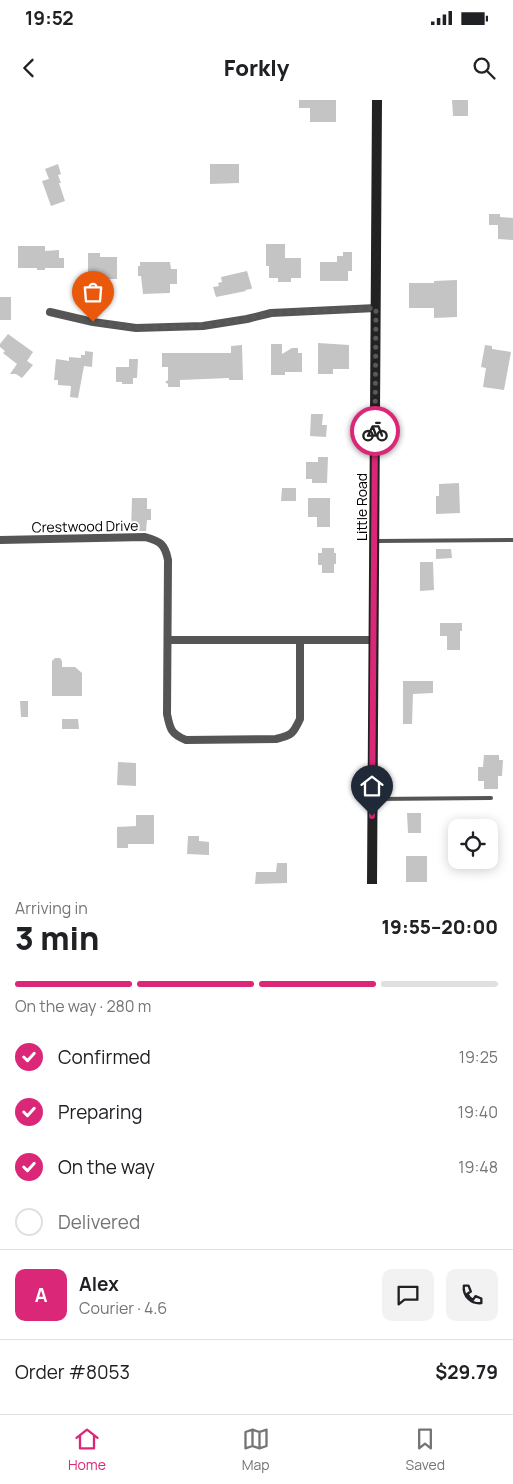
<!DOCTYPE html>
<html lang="en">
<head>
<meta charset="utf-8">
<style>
  :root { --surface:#fff; --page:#f2f2f2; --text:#202124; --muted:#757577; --line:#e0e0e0; --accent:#db2777 }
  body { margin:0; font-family:Manrope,sans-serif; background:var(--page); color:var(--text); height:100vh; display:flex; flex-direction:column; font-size:19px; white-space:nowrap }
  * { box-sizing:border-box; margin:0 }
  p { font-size:16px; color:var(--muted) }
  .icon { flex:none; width:28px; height:28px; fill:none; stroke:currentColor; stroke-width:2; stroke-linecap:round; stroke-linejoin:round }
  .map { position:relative; height:784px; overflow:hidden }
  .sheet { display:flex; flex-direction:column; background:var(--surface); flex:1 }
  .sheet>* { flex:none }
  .controls { position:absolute; left:448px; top:719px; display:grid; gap:10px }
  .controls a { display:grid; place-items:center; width:50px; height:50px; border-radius:10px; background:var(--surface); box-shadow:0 2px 12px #0003; font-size:25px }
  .pin { position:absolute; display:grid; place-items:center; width:42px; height:42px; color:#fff; margin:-51px -21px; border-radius:50% 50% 50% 0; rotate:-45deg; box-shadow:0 0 5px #0007 }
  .pin .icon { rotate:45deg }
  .courier { position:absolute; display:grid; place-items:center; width:50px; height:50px; margin:-25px; border:4px solid #db2777; border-radius:50%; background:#fff; color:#222; box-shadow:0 1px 6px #0007 }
  .headline em { font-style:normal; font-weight:800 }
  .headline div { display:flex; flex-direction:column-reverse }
  .headline { display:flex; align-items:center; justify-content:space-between; height:85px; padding:0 15px }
  h1 { font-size:32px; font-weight:800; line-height:38px }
  .bar { display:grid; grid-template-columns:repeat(4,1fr); gap:8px 5px; align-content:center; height:60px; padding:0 15px }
  .bar i { height:6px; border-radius:4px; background:var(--line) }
  .bar .on { background:var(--accent) }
  .bar p { grid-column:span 4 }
  .line { display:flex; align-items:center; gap:12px; padding:0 15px; border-top:1px solid var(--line) }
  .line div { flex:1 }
  .round { display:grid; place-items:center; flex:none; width:52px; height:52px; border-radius:10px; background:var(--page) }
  ol { padding:0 15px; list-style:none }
  li { display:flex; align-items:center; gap:15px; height:55px }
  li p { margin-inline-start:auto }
  li .icon { padding:5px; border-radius:50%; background:var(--accent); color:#fff; stroke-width:4 }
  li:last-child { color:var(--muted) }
  li i { width:28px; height:28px; border:2px solid var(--line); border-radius:50% }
  .status { display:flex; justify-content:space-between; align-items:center; height:35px; padding:0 25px; background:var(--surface); direction:ltr }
  .status svg { height:14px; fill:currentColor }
  header { display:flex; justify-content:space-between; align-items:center; height:65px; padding:0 15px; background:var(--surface); font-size:22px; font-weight:800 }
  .tabs { display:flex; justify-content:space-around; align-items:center; height:70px; border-top:1px solid var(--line); background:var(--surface); font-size:14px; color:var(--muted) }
  .tabs a { display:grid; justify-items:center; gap:2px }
  .tabs .on { color:var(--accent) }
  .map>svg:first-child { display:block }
</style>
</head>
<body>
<div class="status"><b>19:52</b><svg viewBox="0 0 49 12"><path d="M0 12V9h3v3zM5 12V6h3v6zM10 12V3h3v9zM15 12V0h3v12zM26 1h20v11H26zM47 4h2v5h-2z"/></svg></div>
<header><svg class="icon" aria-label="back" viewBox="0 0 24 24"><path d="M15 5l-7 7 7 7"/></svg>Forkly<svg class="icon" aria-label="search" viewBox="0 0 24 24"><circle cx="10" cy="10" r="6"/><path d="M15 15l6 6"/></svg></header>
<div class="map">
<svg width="513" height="784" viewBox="0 0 513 784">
  <rect width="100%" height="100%" fill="#fff"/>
  <!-- building -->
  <g fill="#c4c4c4">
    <polygon points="299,0 336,0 336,22 310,22 310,8 299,8"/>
    <polygon points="452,0 468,0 468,16 453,16"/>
    <polygon points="58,64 61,74 58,75 61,83 59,83 65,101 51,106 42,81 49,79 45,69"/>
    <polygon points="210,64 239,64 239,83 210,84"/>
    <polygon points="489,114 500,114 500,117 513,118 513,140 498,139 498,125 489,125"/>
    <polygon points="266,144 285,144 285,158 301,158 301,178 291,178 291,182 278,182 278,178 269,178 269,166 266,166"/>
    <polygon points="18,146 45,146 45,151 59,150 59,158 64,158 64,168 45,168 45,170 37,170 37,168 18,168"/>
    <polygon points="343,152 352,152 352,171 348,171 348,181 320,181 320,162 337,162 337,156 343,156"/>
    <polygon points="88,153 100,153 100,157 117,157 117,179 106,179 106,181 97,181 97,189 88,189"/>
    <polygon points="140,162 170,162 171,169 177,169 177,184 170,184 170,193 143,194 141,176 138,176 138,166 140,166"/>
    <polygon points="247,171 252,188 251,189 245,190 246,191 216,197 213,187 219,186 218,183 222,182 221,177"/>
    <polygon points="457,180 457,217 434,218 434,208 409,208 409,183 434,183 434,181"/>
    <rect x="0" y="197" width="11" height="23"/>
    <polygon points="8,234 33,252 27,261 33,265 22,278 16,274 10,274 17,264 3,253 5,251 0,247 0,244"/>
    <polygon points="318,243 349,245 349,269 333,269 333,274 318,274"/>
    <polygon points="271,244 282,244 282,254 292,248 298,248 298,253 302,253 302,272 285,272 285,275 271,275"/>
    <polygon points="242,245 243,280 229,280 229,278 180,280 180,287 168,287 168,284 165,282 168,280 168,267 162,267 162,253 231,253 231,246"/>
    <polygon points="485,245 492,246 492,249 511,252 504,290 483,287 486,268 481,267"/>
    <polygon points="85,251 93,252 92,267 84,266 78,298 70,297 71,286 58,285 58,280 54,280 56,259 69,261 69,257 81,258 81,255 85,255"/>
    <polygon points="129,259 138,259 137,278 133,278 133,284 122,284 122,282 116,282 116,267 129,267"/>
    <polygon points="311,314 323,314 322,325 327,325 326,337 310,336"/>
    <polygon points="318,357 328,357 327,383 312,383 312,379 306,379 306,362 318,362"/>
    <polygon points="459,383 460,413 436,414 436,396 439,396 439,384"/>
    <polygon points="282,388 296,388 296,401 281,401"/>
    <polygon points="132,398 147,398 147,409 151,409 151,420 147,420 146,431 131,431"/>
    <polygon points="308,398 330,398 330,427 317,427 317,417 308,417"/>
    <polygon points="322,448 334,448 334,453 336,453 336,464 334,464 334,473 322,473 322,465 318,465 318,453 322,453"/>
    <polygon points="436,449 451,449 452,458 436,459"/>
    <polygon points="420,462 433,462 434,490 420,491"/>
    <polygon points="440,523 462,523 462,531 460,531 460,550 447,550 447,536 440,536"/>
    <polygon points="55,558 60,558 62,561 62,567 75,567 82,573 82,596 52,596 52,561"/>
    <polygon points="403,581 433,581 433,593 413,594 412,624 403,624"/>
    <polygon points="20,601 28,601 28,617 21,617"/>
    <polygon points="62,619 78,619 79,629 62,629"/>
    <polygon points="484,655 499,655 499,660 503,660 502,676 498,676 498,689 484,689 484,681 478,681 478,667 483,667"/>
    <polygon points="118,662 136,663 136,686 117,685"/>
    <polygon points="407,713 421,713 421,733 408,733"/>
    <polygon points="136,715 154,715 154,744 128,744 128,748 117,748 117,727 136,726"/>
    <polygon points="188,736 199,736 199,741 209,742 209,755 187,754"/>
    <rect x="406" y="756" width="21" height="26"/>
    <polygon points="277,763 287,763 287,783 255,784 256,772 276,772"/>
  </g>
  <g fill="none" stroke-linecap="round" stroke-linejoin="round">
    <!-- lane -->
    <g stroke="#555" stroke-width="4">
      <polyline points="376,441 513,440"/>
      <polyline points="374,699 491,698"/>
    </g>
    <!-- street -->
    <g stroke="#555" stroke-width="8">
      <polyline points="50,212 93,222 136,228 203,226 247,219 271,213 376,208"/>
      <path d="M0 440 145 437C160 441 165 444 168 460L167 614C170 629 171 634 186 640L276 639C292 635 293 634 300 619V540"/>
      <polyline points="168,540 373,540"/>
    </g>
    <!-- secondary -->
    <polyline stroke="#222" stroke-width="10" points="372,784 377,0"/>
  </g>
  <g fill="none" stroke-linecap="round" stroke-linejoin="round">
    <!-- done -->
    <polyline stroke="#595959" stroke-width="5" stroke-dasharray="0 9" points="93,222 136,228 203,226 247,219 271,213 376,208 375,331"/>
    <!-- route -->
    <polyline stroke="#db2777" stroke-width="6" points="372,716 375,331"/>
  </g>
  <g text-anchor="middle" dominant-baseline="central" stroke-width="4" stroke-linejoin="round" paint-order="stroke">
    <!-- street labels -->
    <g font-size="14" fill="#000" stroke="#fff">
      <text transform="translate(361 407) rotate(-90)">Little Road</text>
      <text transform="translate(85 426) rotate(-1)">Crestwood Drive</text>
    </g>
  </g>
</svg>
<div class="controls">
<a><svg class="icon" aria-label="locate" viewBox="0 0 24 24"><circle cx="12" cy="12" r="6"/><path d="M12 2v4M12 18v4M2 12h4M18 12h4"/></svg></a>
</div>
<div class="pin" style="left:93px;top:222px;background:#ea580c"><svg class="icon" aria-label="bag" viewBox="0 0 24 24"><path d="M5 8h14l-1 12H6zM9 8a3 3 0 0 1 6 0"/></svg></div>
<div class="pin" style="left:372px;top:716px;background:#1f2937"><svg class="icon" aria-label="home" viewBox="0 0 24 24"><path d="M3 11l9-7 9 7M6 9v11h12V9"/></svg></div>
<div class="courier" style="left:375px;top:331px"><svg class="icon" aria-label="bike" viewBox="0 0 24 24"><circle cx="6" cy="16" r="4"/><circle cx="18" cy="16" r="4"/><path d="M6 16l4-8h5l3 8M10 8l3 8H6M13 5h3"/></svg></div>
</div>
<section class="sheet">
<div class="headline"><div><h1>3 min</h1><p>Arriving in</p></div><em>19:55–20:00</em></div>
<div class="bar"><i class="on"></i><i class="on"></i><i class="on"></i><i></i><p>On the way · 280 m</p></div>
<ol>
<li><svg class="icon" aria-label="check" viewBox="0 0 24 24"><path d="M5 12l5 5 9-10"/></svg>Confirmed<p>19:25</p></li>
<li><svg class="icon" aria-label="check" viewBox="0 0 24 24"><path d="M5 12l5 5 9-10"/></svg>Preparing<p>19:40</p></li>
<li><svg class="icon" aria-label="check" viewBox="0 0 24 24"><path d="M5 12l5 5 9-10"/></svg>On the way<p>19:48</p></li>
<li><i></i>Delivered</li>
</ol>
<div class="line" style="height:90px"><b class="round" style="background:var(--accent);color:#fff">A</b><div><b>Alex</b><p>Courier · 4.6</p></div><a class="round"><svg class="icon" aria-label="chat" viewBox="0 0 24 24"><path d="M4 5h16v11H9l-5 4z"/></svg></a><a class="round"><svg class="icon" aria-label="phone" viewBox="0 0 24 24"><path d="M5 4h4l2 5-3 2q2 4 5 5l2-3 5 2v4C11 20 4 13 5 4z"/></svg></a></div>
<div class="line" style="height:65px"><div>Order #8053</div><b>$29.79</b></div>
</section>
<nav class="tabs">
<a class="on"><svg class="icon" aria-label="home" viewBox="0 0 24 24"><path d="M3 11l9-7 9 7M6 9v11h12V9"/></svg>Home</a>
<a><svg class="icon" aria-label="map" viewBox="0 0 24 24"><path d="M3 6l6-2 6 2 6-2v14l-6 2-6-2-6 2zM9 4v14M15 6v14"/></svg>Map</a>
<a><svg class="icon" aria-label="saved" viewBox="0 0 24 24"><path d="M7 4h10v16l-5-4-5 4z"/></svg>Saved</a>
</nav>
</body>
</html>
